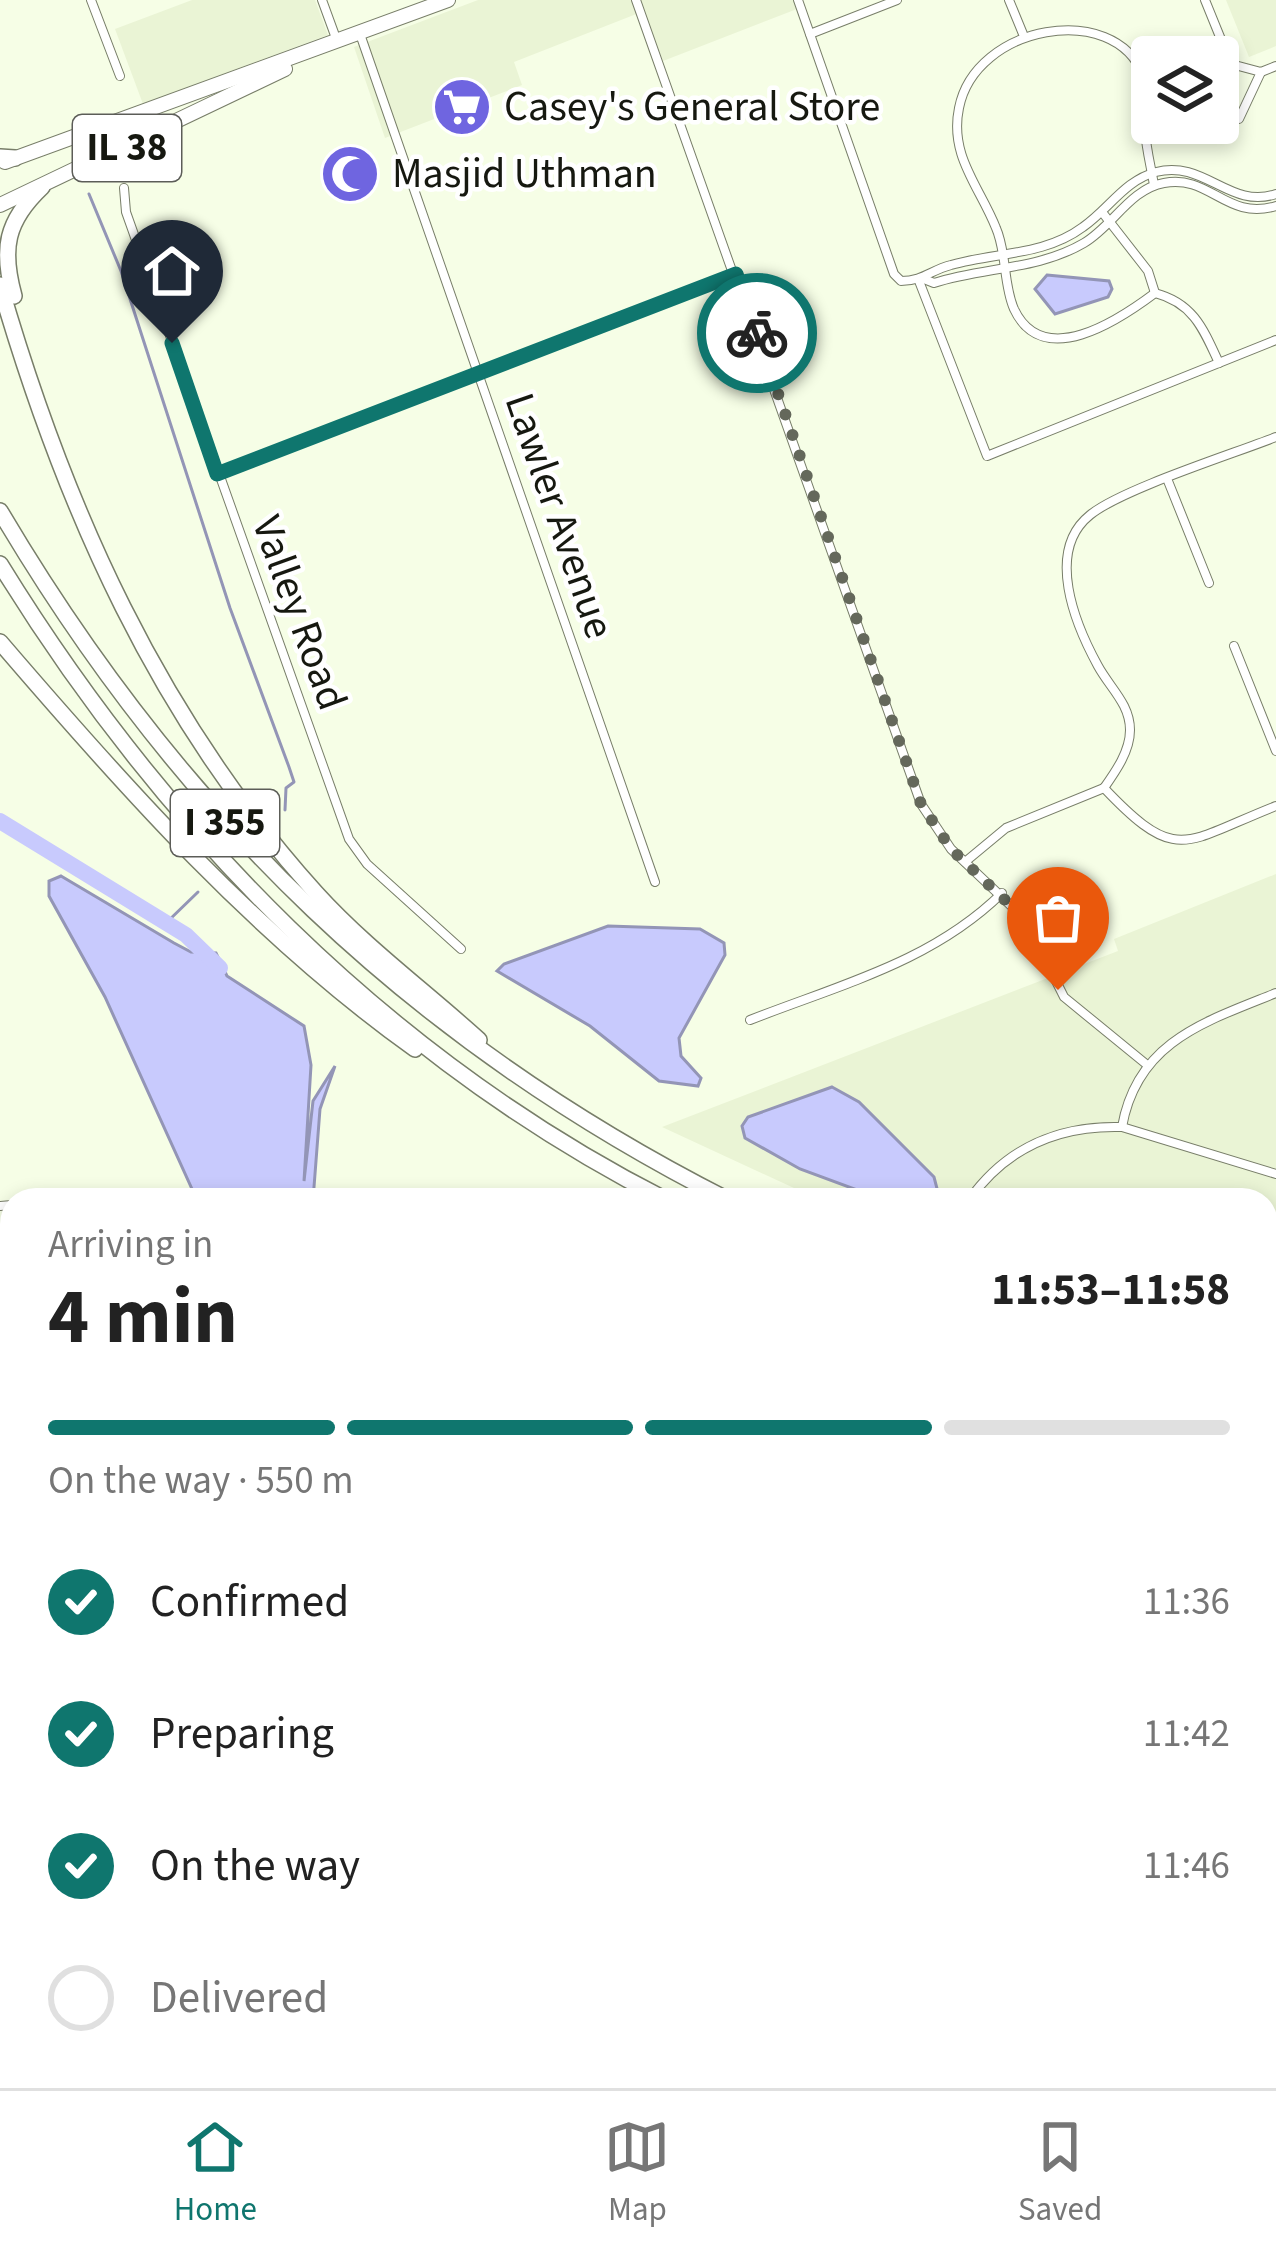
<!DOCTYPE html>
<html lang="en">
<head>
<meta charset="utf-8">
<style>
  :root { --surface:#fff; --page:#f2f2f2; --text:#222; --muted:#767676; --line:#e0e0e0; --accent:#0f766e }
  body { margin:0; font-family:"Source Sans 3",sans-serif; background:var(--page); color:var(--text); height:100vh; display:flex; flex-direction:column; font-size:45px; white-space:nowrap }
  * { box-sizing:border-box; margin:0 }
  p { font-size:39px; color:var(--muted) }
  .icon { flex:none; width:66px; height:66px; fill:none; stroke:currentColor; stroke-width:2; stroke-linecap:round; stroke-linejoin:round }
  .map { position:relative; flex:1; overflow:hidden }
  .panel { position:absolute; left:0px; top:1188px; width:1278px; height:900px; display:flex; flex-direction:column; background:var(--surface); border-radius:36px 36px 0 0; box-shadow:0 6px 18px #0003 }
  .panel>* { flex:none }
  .tools { position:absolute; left:1131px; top:36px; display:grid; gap:24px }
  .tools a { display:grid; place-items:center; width:108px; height:108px; border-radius:12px; background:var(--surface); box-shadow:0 6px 18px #0003; font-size:60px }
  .pin { position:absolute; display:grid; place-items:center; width:102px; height:102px; color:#fff; margin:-123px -51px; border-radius:50% 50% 50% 0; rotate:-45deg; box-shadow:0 0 12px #0007 }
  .pin .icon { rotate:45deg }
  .courier { position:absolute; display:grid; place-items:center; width:120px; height:120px; margin:-60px; border:9px solid #0f766e; border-radius:50%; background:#fff; color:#222; box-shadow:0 3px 15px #0007 }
  .summary em { font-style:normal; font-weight:700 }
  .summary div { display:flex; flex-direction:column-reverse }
  .summary { display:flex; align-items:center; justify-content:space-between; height:204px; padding:0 48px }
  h1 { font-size:78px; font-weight:700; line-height:90px }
  .bar { display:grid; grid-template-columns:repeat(4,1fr); gap:18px 12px; align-content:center; height:144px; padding:0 48px }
  .bar i { height:15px; border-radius:9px; background:var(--line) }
  .bar .active { background:var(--accent) }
  .bar p { grid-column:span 4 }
  ol { padding:0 48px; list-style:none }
  li { display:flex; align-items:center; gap:36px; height:132px }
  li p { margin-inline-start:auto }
  li .icon { padding:12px; border-radius:50%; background:var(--accent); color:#fff; stroke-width:4 }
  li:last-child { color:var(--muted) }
  li i { width:66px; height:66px; border:6px solid var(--line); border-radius:50% }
  .dock { display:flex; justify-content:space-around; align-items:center; height:168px; border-top:3px solid var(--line); background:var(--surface); font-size:33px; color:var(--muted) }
  .dock a { display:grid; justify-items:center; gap:6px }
  .dock .active { color:var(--accent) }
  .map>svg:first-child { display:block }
</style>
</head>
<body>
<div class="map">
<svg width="1276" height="2088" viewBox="0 0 1276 2088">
  <rect width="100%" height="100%" fill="#f6fee6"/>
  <!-- built -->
  <g fill="#eaf4d5">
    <polygon points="192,0 315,0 328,35 143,104 115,29"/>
    <polygon points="478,0 794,0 797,9 663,61 644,11 514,62 522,85 385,138 354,47"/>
    <polygon points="1226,0 1276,0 1276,46 1249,57"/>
    <polygon points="1276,874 1276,1341 1266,1339 1266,1200 820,1200 662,1127 1118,951 1114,939"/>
  </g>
  <!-- water -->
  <g fill="#c8cafd" stroke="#9395b6" stroke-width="3">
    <polygon points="1047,275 1109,281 1112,289 1108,297 1055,314 1035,289"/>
    <polygon points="61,876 174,943 191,952 216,953 227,976 304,1026 311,1065 304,1181 313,1101 335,1066 320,1109 313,1200 304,1200 302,1194 299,1200 197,1200 105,997 49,896 49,881"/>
    <polygon points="608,926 700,929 724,943 725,955 679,1038 681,1056 701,1078 698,1086 659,1081 590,1026 497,971 504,964"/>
    <polygon points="832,1087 859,1102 934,1177 940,1200 884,1200 800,1169 745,1138 742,1126 748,1117"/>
    <polygon points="383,2076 467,2076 473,2088 387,2088"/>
  </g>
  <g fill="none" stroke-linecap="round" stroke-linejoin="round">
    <!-- stream -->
    <g stroke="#9395b6" stroke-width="3">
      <polyline points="89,194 121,271 230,608 289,767 294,782 286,788 285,810"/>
      <polyline points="165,924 198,892"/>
      <polyline points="588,2076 590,2082"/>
    </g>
    <!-- river -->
    <polyline stroke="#c8cafd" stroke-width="16" points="0,821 186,935 220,968"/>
    <defs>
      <g id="minor">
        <polyline points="91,0 120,76"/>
        <polyline points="322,0 337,41"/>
        <polyline points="636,0 921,804 951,849 1025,919 1064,997 1146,1064"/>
        <path d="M798 0 894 274 901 281C923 281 931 270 951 265 996 252 1044 256 1083 227 1108 210 1125 180 1156 172 1204 159 1230 210 1276 194"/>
        <polyline points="1009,0 1023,34"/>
        <polyline points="1205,0 1231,64 1218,93"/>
        <polyline points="360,34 655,882"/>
        <polyline points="810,34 897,0"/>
        <polyline points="1231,64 1261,72 1276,66"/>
        <polyline points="1218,116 1239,119 1261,72"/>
        <path d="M1154 185C1151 167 1146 148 1145 130 1143 114 1149 90 1143 75 1114 0 975 25 959 108 949 156 980 187 996 228 1007 253 1003 284 1014 309 1043 371 1119 320 1155 293"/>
        <polyline points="124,188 126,212 349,839 367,864 461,949"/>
        <polyline points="1102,212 1148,271 1155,293"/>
        <path d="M924 279 934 283C984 267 1038 270 1084 243 1113 226 1130 189 1164 183 1210 174 1226 221 1276 206"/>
        <polyline points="919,281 987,456 1276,340"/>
        <path d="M1155 293C1193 303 1203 328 1219 363"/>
        <polyline points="217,474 737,275"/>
        <polyline points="1168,481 1209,583"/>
        <polyline points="1234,646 1276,751"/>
        <path d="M1104 788C1116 771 1130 751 1130 730 1130 704 1110 688 1098 666 1075 624 1045 551 1090 515 1122 489 1233 454 1276 437"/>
        <path d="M1104 788C1178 866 1184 842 1276 806"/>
        <polyline points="965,862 1006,828 1104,788"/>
        <path d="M750 1020C839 985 932 962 1002 893"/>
        <path d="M1122 1127C1137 1042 1204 1022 1276 993"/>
        <path d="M969 1200C1006 1148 1059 1125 1122 1127L1276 1174"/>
        <polyline points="0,1206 12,1205"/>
        <polyline points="0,1329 12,1324"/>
        <polyline points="1266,1821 1276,1829"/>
        <polyline points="0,1961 12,1995"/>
        <polyline points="1266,2031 1276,2023"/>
        <polyline points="42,2076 46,2088"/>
        <polyline points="666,2076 668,2088"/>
        <polyline points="859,2076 878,2088"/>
        <polyline points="1118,2088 1149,2076"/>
      </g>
      <g id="primary">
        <polyline points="5,162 448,0"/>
        <polyline points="0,205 285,69"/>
      </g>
      <g id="motorway">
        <polyline points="0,157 15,158"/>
        <path d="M0 285C65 509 158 718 316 893 365 947 425 991 479 1040"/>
        <path d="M14 296C1 249 6 221 42 187"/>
        <path d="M0 511C180 816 412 1040 728 1200"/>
        <path d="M0 564C163 829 387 1058 666 1200"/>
        <path d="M0 642C126 789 257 936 415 1049"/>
        <polyline points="1266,1373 1276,1376"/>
        <polyline points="1266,1402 1276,1405"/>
      </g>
    </defs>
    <!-- minor casing -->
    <use href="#minor" stroke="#787e69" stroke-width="10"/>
    <!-- primary casing -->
    <use href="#primary" stroke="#787e69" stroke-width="16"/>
    <!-- motorway casing -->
    <use href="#motorway" stroke="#787e69" stroke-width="18"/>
    <!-- minor -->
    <use href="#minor" stroke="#fff" stroke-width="8"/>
    <!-- primary -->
    <use href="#primary" stroke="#fff" stroke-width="14"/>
    <!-- motorway -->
    <use href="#motorway" stroke="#fff" stroke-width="15"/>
  </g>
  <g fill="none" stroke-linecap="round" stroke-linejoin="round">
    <!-- done -->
    <polyline stroke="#64685b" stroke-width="12" stroke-dasharray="0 21.6" points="757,333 921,804 951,849 1025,919 1058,990"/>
    <!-- route -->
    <polyline stroke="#0f766e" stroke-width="15" points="172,343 217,474 736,274 757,333"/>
  </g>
  <!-- icons -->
  <defs>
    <symbol id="supermarket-disc" viewBox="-11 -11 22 22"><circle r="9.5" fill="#6f65e0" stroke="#fff"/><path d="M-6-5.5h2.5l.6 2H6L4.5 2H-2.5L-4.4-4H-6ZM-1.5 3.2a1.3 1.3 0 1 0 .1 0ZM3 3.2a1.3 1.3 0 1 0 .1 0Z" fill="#fff"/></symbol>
    <symbol id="mosque-disc" viewBox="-11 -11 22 22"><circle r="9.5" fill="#6f65e0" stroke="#fff"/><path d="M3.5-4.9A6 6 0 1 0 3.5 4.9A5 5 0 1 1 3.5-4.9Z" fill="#fff"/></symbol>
  </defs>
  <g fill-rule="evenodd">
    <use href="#supermarket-disc" x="429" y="74" width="66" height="66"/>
    <use href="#mosque-disc" x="317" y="141" width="66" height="66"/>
  </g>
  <g text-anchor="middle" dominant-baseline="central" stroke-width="9" stroke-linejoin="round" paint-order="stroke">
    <!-- shield labels -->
    <g fill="#fff" stroke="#5c5d58" stroke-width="3">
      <rect x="73" y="115" width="108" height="66" rx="9"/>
      <rect x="171" y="790" width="108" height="66" rx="9"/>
    </g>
    <g font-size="39" font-weight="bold" fill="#161810">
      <text x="127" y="148">IL 38</text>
      <text x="225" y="823">I 355</text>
    </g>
    <!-- poi labels -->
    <g font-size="42" fill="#161810" stroke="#fff" text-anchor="start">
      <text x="504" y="107">Casey's General Store</text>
      <text x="392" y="174">Masjid Uthman</text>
    </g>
    <!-- street labels -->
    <g font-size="42" fill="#161810" stroke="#fff">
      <text transform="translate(559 516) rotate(71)">Lawler Avenue</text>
      <text transform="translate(299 613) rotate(70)">Valley Road</text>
    </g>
  </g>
</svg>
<div class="tools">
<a><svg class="icon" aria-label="layers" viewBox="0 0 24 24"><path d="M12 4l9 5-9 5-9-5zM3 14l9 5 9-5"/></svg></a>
</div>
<div class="pin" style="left:1058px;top:990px;background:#ea580c"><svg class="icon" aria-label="bag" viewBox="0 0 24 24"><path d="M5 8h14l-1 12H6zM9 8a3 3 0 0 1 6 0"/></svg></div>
<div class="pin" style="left:172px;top:343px;background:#1f2937"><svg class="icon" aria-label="home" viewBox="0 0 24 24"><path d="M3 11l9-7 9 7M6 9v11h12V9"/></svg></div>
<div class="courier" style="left:757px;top:333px"><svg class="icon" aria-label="bike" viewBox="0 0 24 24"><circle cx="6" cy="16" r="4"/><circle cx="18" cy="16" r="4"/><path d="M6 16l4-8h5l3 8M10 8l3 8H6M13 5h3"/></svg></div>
<section class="panel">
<div class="summary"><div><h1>4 min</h1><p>Arriving in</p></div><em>11:53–11:58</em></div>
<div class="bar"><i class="active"></i><i class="active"></i><i class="active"></i><i></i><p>On the way · 550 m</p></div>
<ol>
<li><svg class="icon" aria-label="check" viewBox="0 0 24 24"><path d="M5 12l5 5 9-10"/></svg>Confirmed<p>11:36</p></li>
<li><svg class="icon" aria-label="check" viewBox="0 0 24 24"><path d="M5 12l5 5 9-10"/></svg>Preparing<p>11:42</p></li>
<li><svg class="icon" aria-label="check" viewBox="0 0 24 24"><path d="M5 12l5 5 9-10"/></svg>On the way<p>11:46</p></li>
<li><i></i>Delivered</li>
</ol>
</section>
</div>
<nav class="dock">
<a class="active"><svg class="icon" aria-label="home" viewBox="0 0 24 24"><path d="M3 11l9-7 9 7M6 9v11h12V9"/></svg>Home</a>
<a><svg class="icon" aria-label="map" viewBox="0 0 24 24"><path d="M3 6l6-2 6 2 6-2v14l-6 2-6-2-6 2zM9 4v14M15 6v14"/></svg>Map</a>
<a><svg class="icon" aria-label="saved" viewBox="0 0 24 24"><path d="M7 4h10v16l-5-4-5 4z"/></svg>Saved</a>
</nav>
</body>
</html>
